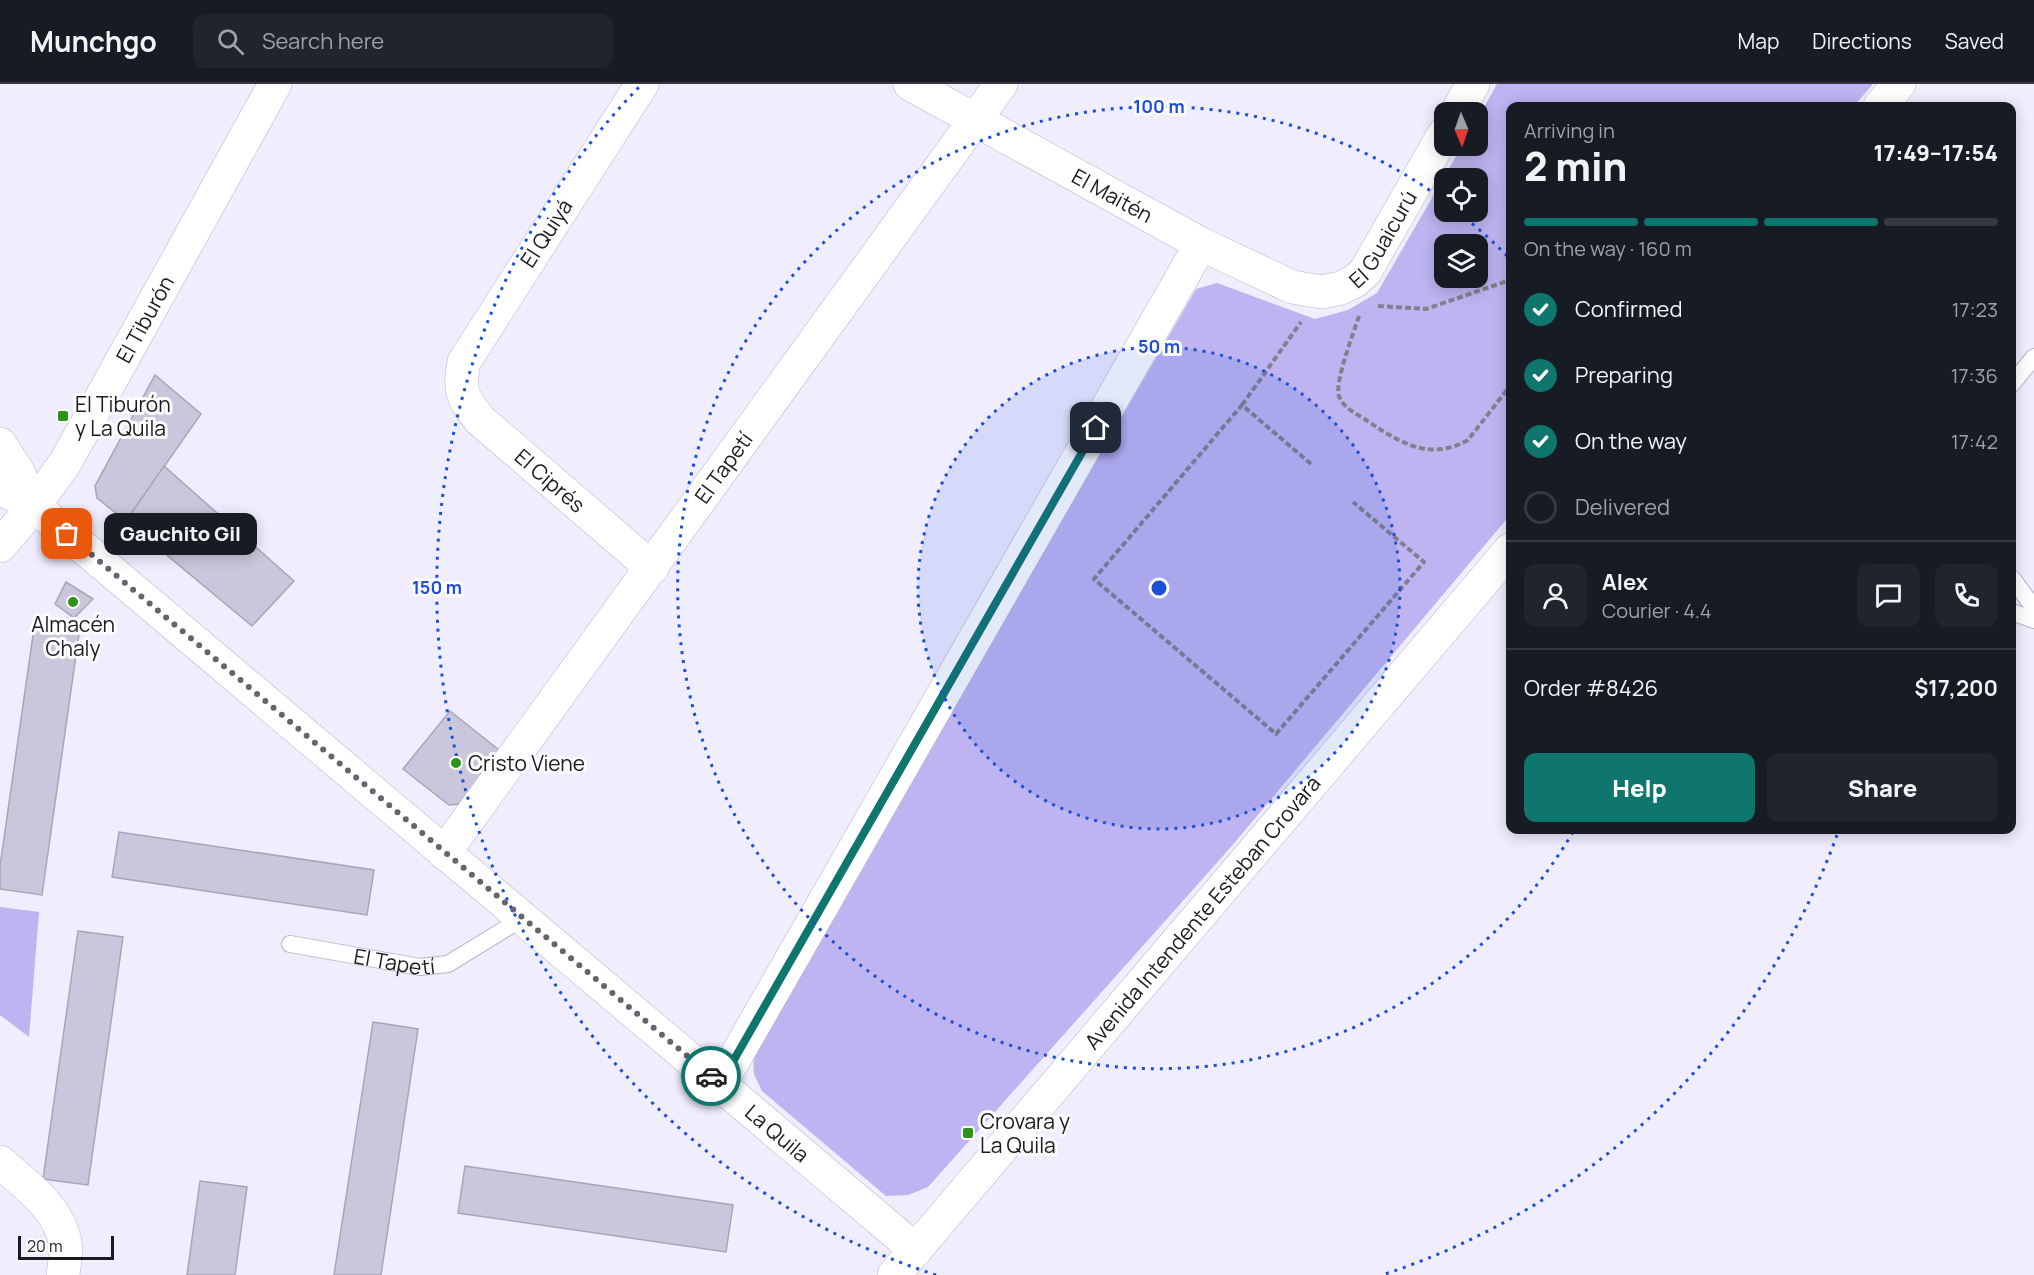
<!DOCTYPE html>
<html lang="en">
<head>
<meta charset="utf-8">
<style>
  :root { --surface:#171b24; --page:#20242c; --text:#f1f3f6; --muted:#9ea1a6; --line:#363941; --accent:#0f766e }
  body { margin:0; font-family:Manrope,sans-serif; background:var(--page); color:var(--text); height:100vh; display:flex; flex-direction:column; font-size:22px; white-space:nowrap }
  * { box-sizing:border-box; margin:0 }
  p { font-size:20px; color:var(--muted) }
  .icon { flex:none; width:33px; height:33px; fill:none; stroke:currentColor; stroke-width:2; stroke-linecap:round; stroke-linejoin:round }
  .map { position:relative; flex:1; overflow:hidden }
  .drawer { position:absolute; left:1506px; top:18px; width:510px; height:732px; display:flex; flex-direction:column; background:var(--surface); border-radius:12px; box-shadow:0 3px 15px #0003 }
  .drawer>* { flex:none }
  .needle { width:39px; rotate:178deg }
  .fabs { position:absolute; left:1434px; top:18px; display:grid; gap:12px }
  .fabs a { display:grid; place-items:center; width:54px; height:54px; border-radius:12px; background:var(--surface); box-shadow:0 3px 15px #0003; font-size:30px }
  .scale { position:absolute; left:18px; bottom:15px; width:96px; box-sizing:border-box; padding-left:6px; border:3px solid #1b1a21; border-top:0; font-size:16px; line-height:21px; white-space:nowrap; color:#1b1a21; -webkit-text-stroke:4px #fcfcfc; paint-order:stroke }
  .pin { position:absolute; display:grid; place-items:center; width:51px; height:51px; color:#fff; margin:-26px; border-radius:12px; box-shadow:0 3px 9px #0006 }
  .courier { position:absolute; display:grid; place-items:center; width:60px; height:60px; margin:-30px; border:4px solid #0f766e; border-radius:50%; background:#fff; color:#222; box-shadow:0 2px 8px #0007 }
  .bubble { position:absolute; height:42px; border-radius:12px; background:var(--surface); box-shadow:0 3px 15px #0003; font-size:20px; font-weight:800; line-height:42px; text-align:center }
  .headline em { font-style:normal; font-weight:800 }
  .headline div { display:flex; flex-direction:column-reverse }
  .headline { display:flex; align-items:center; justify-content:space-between; height:102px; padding:0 18px }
  h1 { font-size:39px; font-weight:800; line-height:45px }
  .bar { display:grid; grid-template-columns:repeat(4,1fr); gap:9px 6px; align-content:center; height:72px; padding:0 18px }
  .bar i { height:8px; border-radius:4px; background:var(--line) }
  .bar .active { background:var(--accent) }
  .bar p { grid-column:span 4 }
  .line { display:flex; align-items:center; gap:15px; padding:0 18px; border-top:2px solid var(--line) }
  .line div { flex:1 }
  .round { display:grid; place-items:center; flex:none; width:63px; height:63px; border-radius:12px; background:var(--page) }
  ol { padding:0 18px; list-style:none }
  li { display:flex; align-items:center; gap:18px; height:66px }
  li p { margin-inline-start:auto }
  li .icon { padding:6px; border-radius:50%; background:var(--accent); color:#fff; stroke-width:4 }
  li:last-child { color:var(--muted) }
  li i { width:33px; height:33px; border:3px solid var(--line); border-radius:50% }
  .primary-button { display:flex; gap:12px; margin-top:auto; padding:12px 18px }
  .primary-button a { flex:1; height:69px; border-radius:12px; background:var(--accent); color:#fff; font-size:24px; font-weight:800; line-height:69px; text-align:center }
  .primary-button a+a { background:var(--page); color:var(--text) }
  header { display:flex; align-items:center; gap:36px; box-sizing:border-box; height:84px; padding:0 30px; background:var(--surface); border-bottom:2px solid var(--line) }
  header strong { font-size:28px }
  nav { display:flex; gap:33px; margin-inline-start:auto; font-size:21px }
  .search { width:420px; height:54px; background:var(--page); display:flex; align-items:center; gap:15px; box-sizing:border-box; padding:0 21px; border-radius:12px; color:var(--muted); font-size:22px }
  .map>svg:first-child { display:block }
</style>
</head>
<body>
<header>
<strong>Munchgo</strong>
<div class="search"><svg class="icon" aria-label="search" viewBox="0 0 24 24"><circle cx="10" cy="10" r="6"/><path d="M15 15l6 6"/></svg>Search here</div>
<nav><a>Map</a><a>Directions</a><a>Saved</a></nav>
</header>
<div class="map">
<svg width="2034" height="1191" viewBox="0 0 2034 1191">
  <rect width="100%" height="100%" fill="#efedfe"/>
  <!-- green -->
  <g fill="#bdb4f1" fill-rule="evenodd">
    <path d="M1497 0H1873L1854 22H1510V431L1230 764 928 1103 908 1111 886 1112 762 1007 754 990 753 969 1196 205 1217 199 1315 235 1348 226 1377 209 1462 62H1478V34ZM1444 94H1478V128H1444ZM1444 160H1478V194H1444Z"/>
    <polygon points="0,823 39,828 29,953 0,931"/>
  </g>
  <!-- building -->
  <g fill="#cac7dc" stroke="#a7a5b9" stroke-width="1.5">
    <polygon points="155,291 201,330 126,437 97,414 95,402"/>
    <polygon points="164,382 294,497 252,542 126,437"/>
    <polygon points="66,498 93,515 74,534 55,520"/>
    <polygon points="34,544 79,550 42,811 0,805 0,782"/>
    <polygon points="450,627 509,674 472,719 449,721 403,685"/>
    <polygon points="119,748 374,786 367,831 112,793"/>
    <polygon points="78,847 123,853 88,1101 43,1095"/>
    <polygon points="373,938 418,945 381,1191 334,1191"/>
    <polygon points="465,1082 733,1121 726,1168 458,1129"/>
    <polygon points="200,1097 247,1103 235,1191 187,1191"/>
  </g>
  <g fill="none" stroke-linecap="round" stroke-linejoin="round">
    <defs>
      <g id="lane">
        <polyline points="2012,300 2034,273"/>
        <polyline points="2012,494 2034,524"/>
        <polyline points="2012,528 2034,536"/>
        <path id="s1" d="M290 860 420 883 448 880 523 834"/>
      </g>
      <g id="street">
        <path id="s2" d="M642 0 464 278C459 307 461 312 480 336L652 484"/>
        <path id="s3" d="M910 0 1201 160 1292 203 1322 208 1341 204 1355 197 1365 188 1444 50"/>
        <polyline points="1457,28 1473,0"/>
        <path id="s4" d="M0 462 34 422 65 379 275 0"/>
        <path id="s5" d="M444 769 1001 0"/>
        <polyline points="720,1000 1201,160"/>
        <path d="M0 1078C24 1100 59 1123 65 1158 67 1168 64 1181 63 1191"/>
      </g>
      <g id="secondary">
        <polyline points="1880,22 1899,0"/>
        <polyline points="0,360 18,388 34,422"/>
        <path id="s6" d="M0 404 34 422 916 1166"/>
        <path id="s7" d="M894 1191 1510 466"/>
      </g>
    </defs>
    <!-- lane casing -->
    <use href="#lane" stroke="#b8b5c9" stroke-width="18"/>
    <!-- street casing -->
    <use href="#street" stroke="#b8b5c9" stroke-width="34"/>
    <!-- secondary casing -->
    <use href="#secondary" stroke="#b8b5c9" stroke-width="34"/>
    <!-- path -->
    <g stroke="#82808c" stroke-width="4" stroke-dasharray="6 3" stroke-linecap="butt">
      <polyline points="1378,222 1426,225 1510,196"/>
      <path d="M1359 232C1354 248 1334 299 1339 312 1343 324 1357 330 1366 336 1399 358 1429 378 1468 356L1510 302"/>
      <polyline points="1242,321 1301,238"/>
      <polyline points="1311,380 1242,321 1094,495 1276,650 1424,478 1353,418"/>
    </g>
    <!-- lane -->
    <use href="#lane" stroke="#fff" stroke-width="16"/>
    <!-- street -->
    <use href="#street" stroke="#fff" stroke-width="33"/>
    <!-- secondary -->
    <use href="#secondary" stroke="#fff" stroke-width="33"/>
  </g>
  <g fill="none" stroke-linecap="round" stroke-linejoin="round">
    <!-- done -->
    <polyline stroke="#65646e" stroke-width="6" stroke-dasharray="0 10.8" points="67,450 711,992"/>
    <!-- route -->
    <polyline stroke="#0f766e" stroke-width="8" points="711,992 720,1000 1096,344"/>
  </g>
  <!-- distance rings -->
  <circle cx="1159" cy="504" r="241" fill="#1d4ed8" fill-opacity=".12"/>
  <g fill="none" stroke="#1d4ed8" stroke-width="3" stroke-dasharray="3 6">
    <circle cx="1159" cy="504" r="241"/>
    <path d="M1573 748A481 481 0 1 1 1442 115M1458 128A481 481 0 0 1 1508 173"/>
    <path d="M1837 751A722 722 0 0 1 1382 1191M936 1191A722 722 0 0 1 640 2"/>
  </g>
  <!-- markers -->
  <g fill="#2c941a" stroke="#fcfcfc" stroke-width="2">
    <rect x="57" y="326" width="12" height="12" rx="3"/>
    <circle cx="73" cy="518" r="6"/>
    <circle cx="456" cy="679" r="6"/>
    <rect x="962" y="1043" width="12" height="12" rx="3"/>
  </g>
  <g text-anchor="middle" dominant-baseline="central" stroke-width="6" stroke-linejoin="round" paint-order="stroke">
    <!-- street labels -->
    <g font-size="21" fill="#1b1a21" stroke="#fcfcfc">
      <text stroke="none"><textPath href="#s3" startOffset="231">El Maitén</textPath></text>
      <text transform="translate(546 149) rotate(-57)">El Quiyá</text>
      <text stroke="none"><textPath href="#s3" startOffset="549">El Guaicurú</textPath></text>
      <text stroke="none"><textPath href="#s4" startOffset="270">El Tiburón</textPath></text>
      <text stroke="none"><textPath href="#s5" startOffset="476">El Tapetí</textPath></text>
      <text stroke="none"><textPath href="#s2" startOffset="486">El Ciprés</textPath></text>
      <text stroke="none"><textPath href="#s7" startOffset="476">Avenida Intendente Esteban Crovara</textPath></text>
      <text stroke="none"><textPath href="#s1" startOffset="106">El Tapetí</textPath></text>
      <text stroke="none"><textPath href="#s6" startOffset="1011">La Quila</textPath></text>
    </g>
    <!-- poi labels -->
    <g font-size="21" fill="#1b1a21" stroke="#fcfcfc" text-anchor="start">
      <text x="75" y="320">El Tiburón<tspan x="75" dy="24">y La Quila</tspan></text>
      <text x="73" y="540" text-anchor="middle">Almacén<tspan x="73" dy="24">Chaly</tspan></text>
      <text x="468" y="679">Cristo Viene</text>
      <text x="980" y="1037">Crovara y<tspan x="980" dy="24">La Quila</tspan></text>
    </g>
  </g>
  <circle cx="1159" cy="504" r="9" fill="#1d4ed8" stroke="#fcfcfc" stroke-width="3"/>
  <g font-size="18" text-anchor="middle" font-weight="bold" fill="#1d4ed8" stroke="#fcfcfc" stroke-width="6" stroke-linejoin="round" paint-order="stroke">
    <text x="1159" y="29">100 m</text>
    <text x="1159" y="269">50 m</text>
    <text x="437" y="510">150 m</text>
  </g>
</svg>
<div class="fabs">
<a><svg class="needle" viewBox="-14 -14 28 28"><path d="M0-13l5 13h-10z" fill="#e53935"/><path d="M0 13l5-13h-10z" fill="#9ea1a6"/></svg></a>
<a><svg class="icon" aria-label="locate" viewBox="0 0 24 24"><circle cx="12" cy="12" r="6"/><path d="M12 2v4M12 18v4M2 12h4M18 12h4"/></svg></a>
<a><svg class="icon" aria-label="layers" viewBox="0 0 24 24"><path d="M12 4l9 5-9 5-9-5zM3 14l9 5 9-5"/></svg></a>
</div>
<div class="scale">20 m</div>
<div class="pin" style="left:67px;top:450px;background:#ea580c"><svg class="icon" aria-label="bag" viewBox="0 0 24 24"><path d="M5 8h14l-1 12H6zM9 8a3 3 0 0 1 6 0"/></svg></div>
<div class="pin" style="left:1096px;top:344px;background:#1f2937"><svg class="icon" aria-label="home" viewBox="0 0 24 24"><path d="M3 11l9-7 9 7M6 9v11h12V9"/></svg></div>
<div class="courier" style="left:711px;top:992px"><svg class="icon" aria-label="car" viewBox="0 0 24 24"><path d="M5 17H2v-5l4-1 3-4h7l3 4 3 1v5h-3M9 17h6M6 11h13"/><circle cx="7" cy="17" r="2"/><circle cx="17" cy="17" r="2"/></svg></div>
<div class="bubble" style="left:104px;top:429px;width:153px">Gauchito Gil</div>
<section class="drawer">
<div class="headline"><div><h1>2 min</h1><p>Arriving in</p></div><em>17:49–17:54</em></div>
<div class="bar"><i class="active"></i><i class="active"></i><i class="active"></i><i></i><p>On the way · 160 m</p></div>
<ol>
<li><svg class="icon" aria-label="check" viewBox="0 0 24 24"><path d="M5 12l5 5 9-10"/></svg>Confirmed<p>17:23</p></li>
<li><svg class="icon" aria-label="check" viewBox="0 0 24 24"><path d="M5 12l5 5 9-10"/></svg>Preparing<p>17:36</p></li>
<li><svg class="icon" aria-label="check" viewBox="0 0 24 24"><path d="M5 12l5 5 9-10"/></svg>On the way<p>17:42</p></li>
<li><i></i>Delivered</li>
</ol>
<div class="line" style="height:108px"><a class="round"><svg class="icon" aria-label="person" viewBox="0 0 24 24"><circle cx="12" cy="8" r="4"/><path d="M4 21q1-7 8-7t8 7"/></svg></a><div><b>Alex</b><p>Courier · 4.4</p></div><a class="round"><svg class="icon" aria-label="chat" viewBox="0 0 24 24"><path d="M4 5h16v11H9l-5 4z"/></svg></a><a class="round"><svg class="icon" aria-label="phone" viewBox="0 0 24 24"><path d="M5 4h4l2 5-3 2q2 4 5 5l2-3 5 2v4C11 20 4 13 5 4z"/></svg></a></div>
<div class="line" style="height:78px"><div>Order #8426</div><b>$17,200</b></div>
<div class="primary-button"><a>Help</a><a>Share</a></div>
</section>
</div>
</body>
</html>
